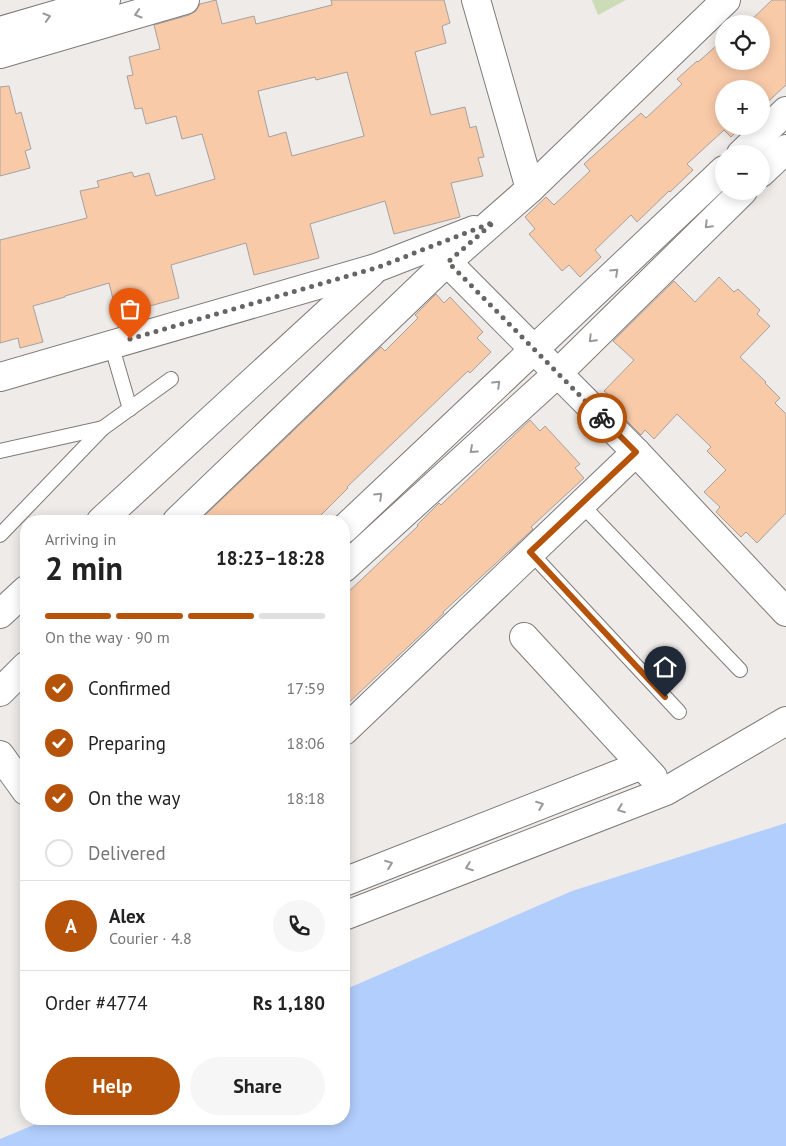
<!DOCTYPE html>
<html lang="en">
<head>
<meta charset="utf-8">
<style>
  :root { --surface:#fff; --page:#f6f6f6; --text:#222; --muted:#767676; --line:#e0e0e0; --accent:#b45309 }
  body { margin:0; font-family:"PT Sans",sans-serif; background:var(--page); color:var(--text); height:100vh; display:flex; flex-direction:column; font-size:19px; white-space:nowrap }
  * { box-sizing:border-box; margin:0 }
  p { font-size:16px; color:var(--muted) }
  .icon { flex:none; width:28px; height:28px; fill:none; stroke:currentColor; stroke-width:2; stroke-linecap:round; stroke-linejoin:round }
  .map { position:relative; flex:1; overflow:hidden }
  .side { position:absolute; left:20px; top:515px; width:330px; height:610px; display:flex; flex-direction:column; background:var(--surface); border-radius:20px; box-shadow:0 2px 12px #0003 }
  .side>* { flex:none }
  .controls { position:absolute; left:715px; top:15px; display:grid; gap:10px }
  .controls a { display:grid; place-items:center; width:55px; height:55px; border-radius:50%; background:var(--surface); box-shadow:0 2px 12px #0003; font-size:25px }
  .pin { position:absolute; display:grid; place-items:center; width:42px; height:42px; color:#fff; margin:-51px -21px; border-radius:50% 50% 50% 0; rotate:-45deg; box-shadow:0 0 5px #0007 }
  .pin .icon { rotate:45deg }
  .courier { position:absolute; display:grid; place-items:center; width:50px; height:50px; margin:-25px; border:4px solid #b45309; border-radius:50%; background:#fff; color:#222; box-shadow:0 1px 6px #0007 }
  .headline em { font-style:normal; font-weight:800 }
  .headline div { display:flex; flex-direction:column-reverse }
  .headline { display:flex; align-items:center; justify-content:space-between; height:85px; padding:0 25px }
  h1 { font-size:32px; font-weight:800; line-height:38px }
  .bar { display:grid; grid-template-columns:repeat(4,1fr); gap:8px 5px; align-content:center; height:60px; padding:0 25px }
  .bar i { height:6px; border-radius:4px; background:var(--line) }
  .bar .active { background:var(--accent) }
  .bar p { grid-column:span 4 }
  .line { display:flex; align-items:center; gap:12px; padding:0 25px; border-top:1px solid var(--line) }
  .line div { flex:1 }
  .round { display:grid; place-items:center; flex:none; width:52px; height:52px; border-radius:26px; background:var(--page) }
  ol { padding:0 25px; list-style:none }
  li { display:flex; align-items:center; gap:15px; height:55px }
  li p { margin-inline-start:auto }
  li .icon { padding:5px; border-radius:50%; background:var(--accent); color:#fff; stroke-width:4 }
  li:last-child { color:var(--muted) }
  li i { width:28px; height:28px; border:2px solid var(--line); border-radius:50% }
  .primary-button { display:flex; gap:10px; margin-top:auto; padding:10px 25px }
  .primary-button a { flex:1; height:58px; border-radius:30px; background:var(--accent); color:#fff; font-size:20px; font-weight:800; line-height:58px; text-align:center }
  .primary-button a+a { background:var(--page); color:var(--text) }
  .map>svg:first-child { display:block }
</style>
</head>
<body>
<div class="map">
<svg width="786" height="1146" viewBox="0 0 786 1146">
  <rect width="100%" height="100%" fill="#efebe8"/>
  <!-- green -->
  <polygon fill="#ccdcb7" points="592,0 626,0 598,15"/>
  <!-- water -->
  <polygon fill="#b2cefc" points="786,823 786,1146 0,1146 0,1139 48,1119 344,1119 344,990 572,891"/>
  <!-- building -->
  <g fill="#f9caa8" stroke="#a5a19f" fill-rule="evenodd">
    <path d="M216 0 222 24 254 16 256 24 332 5 331 0H444L450 23 442 26 446 43 415 52 431 115 465 107 470 128 476 126 484 157 478 158 483 176 451 183 460 217 394 234 385 201 310 224 319 258 254 275 246 243 171 265 179 298 117 315 109 283 65 296V297L33 306 43 342 20 348 18 338 0 343V240L87 218 80 191 99 187 97 181 132 172 134 177 149 173 156 196 215 179 202 134 182 139 176 116 146 124 142 108 135 109 127 76 133 75 129 57 160 49 154 25 189 15 196 11 200 4ZM347 72 364 136 292 156 286 132 269 137 258 91 315 77 316 80Z"/>
    <polygon points="772,0 786,0 786,85 761,108 761,89 724,89 724,126 742,126 731,137 724,130 687,164 693,170 670,192 669,191 637,222 631,215 595,250 601,257 580,277 569,265 562,271 529,234 535,229 525,217 546,197 554,205 590,171 584,164 641,113 646,118 682,84 677,79 697,61 698,62 724,39 724,61 761,61 761,24 747,24"/>
    <polygon points="9,86 16,114 21,112 31,149 25,151 30,168 0,176 0,87"/>
    <polygon points="719,277 734,292 738,289 760,310 757,314 770,326 740,357 766,382 765,383 780,398 775,403 786,414 786,513 757,543 746,532 741,537 716,512 720,507 704,492 726,470 707,451 711,447 677,414 654,439 645,430 641,435 610,404 614,400 604,391 634,360 613,341 674,281 695,302"/>
    <polygon points="436,294 444,303 450,297 483,332 477,338 491,352 470,373 468,371 347,487 348,488 315,521 199,521 381,347 385,351 418,318 415,315"/>
    <polygon points="530,420 540,431 545,426 580,464 575,468 584,478 531,527 533,529 443,612 444,613 344,707 344,596 418,526 417,525 439,503 441,505"/>
  </g>
  <g fill="none" stroke-linecap="round" stroke-linejoin="round">
    <defs>
      <g id="service">
        <polyline points="111,344 130,409"/>
        <polyline points="0,451 103,428"/>
        <polyline points="581,504 740,670"/>
        <polyline points="0,535 103,428 171,379"/>
        <polyline points="530,552 679,712"/>
      </g>
      <g id="minor">
        <polyline points="476,0 530,189"/>
        <polyline points="0,31 106,0"/>
        <polyline points="0,54 185,0"/>
        <polyline points="741,154 786,111"/>
        <polyline points="761,173 786,149"/>
        <polyline points="447,262 636,452 786,612"/>
        <polyline points="0,377 376,268 474,230"/>
        <polyline points="101,521 371,273"/>
        <polyline points="177,521 447,262 530,189 726,0"/>
        <polyline points="344,529 724,170"/>
        <polyline points="344,568 558,373 743,191"/>
        <polyline points="0,614 26,590"/>
        <polyline points="524,637 653,777"/>
        <polyline points="0,692 26,666"/>
        <polyline points="344,731 636,452"/>
        <polyline points="0,755 26,791"/>
        <polyline points="344,882 642,765"/>
        <polyline points="344,916 666,791 786,721"/>
      </g>
    </defs>
    <!-- service casing -->
    <use href="#service" stroke="#7e7a78" stroke-width="16"/>
    <!-- minor casing -->
    <use href="#minor" stroke="#7e7a78" stroke-width="30"/>
    <!-- service -->
    <use href="#service" stroke="#fff" stroke-width="14"/>
    <!-- minor -->
    <use href="#minor" stroke="#fff" stroke-width="28"/>
  </g>
  <!-- one-way arrows -->
  <defs><path id="oneway-chevron" d="M-2-3.5L2.5 0L-2 3.5" fill="none" stroke-width="1.6" stroke-linecap="round" stroke-linejoin="round" transform="scale(1.25)"/></defs>
  <g stroke="#9a9999">
    <use href="#oneway-chevron" transform="translate(138 14) rotate(164)"/>
    <use href="#oneway-chevron" transform="translate(47 17) rotate(-16)"/>
    <use href="#oneway-chevron" transform="translate(708 225) rotate(135)"/>
    <use href="#oneway-chevron" transform="translate(615 272) rotate(-43)"/>
    <use href="#oneway-chevron" transform="translate(592 339) rotate(135)"/>
    <use href="#oneway-chevron" transform="translate(497 384) rotate(-44)"/>
    <use href="#oneway-chevron" transform="translate(473 450) rotate(138)"/>
    <use href="#oneway-chevron" transform="translate(379 496) rotate(-44)"/>
    <use href="#oneway-chevron" transform="translate(540 805) rotate(-21)"/>
    <use href="#oneway-chevron" transform="translate(621 809) rotate(159)"/>
    <use href="#oneway-chevron" transform="translate(389 864) rotate(-21)"/>
    <use href="#oneway-chevron" transform="translate(469 867) rotate(159)"/>
  </g>
  <g fill="none" stroke-linecap="round" stroke-linejoin="round">
    <!-- done -->
    <polyline stroke="#676563" stroke-width="5" stroke-dasharray="0 9" points="130,339 376,268 494,222 448,262 602,418"/>
    <!-- route -->
    <polyline stroke="#b45309" stroke-width="6" points="602,418 636,452 530,552 665,697"/>
  </g>
</svg>
<div class="controls">
<a><svg class="icon" aria-label="locate" viewBox="0 0 24 24"><circle cx="12" cy="12" r="6"/><path d="M12 2v4M12 18v4M2 12h4M18 12h4"/></svg></a>
<a>+</a>
<a>−</a>
</div>
<div class="pin" style="left:130px;top:339px;background:#ea580c"><svg class="icon" aria-label="bag" viewBox="0 0 24 24"><path d="M5 8h14l-1 12H6zM9 8a3 3 0 0 1 6 0"/></svg></div>
<div class="pin" style="left:665px;top:697px;background:#1f2937"><svg class="icon" aria-label="home" viewBox="0 0 24 24"><path d="M3 11l9-7 9 7M6 9v11h12V9"/></svg></div>
<div class="courier" style="left:602px;top:418px"><svg class="icon" aria-label="bike" viewBox="0 0 24 24"><circle cx="6" cy="16" r="4"/><circle cx="18" cy="16" r="4"/><path d="M6 16l4-8h5l3 8M10 8l3 8H6M13 5h3"/></svg></div>
<section class="side">
<div class="headline"><div><h1>2 min</h1><p>Arriving in</p></div><em>18:23–18:28</em></div>
<div class="bar"><i class="active"></i><i class="active"></i><i class="active"></i><i></i><p>On the way · 90 m</p></div>
<ol>
<li><svg class="icon" aria-label="check" viewBox="0 0 24 24"><path d="M5 12l5 5 9-10"/></svg>Confirmed<p>17:59</p></li>
<li><svg class="icon" aria-label="check" viewBox="0 0 24 24"><path d="M5 12l5 5 9-10"/></svg>Preparing<p>18:06</p></li>
<li><svg class="icon" aria-label="check" viewBox="0 0 24 24"><path d="M5 12l5 5 9-10"/></svg>On the way<p>18:18</p></li>
<li><i></i>Delivered</li>
</ol>
<div class="line" style="height:90px"><b class="round" style="background:var(--accent);color:#fff">A</b><div><b>Alex</b><p>Courier · 4.8</p></div><a class="round"><svg class="icon" aria-label="phone" viewBox="0 0 24 24"><path d="M5 4h4l2 5-3 2q2 4 5 5l2-3 5 2v4C11 20 4 13 5 4z"/></svg></a></div>
<div class="line" style="height:65px"><div>Order #4774</div><b>Rs 1,180</b></div>
<div class="primary-button"><a>Help</a><a>Share</a></div>
</section>
</div>
</body>
</html>
